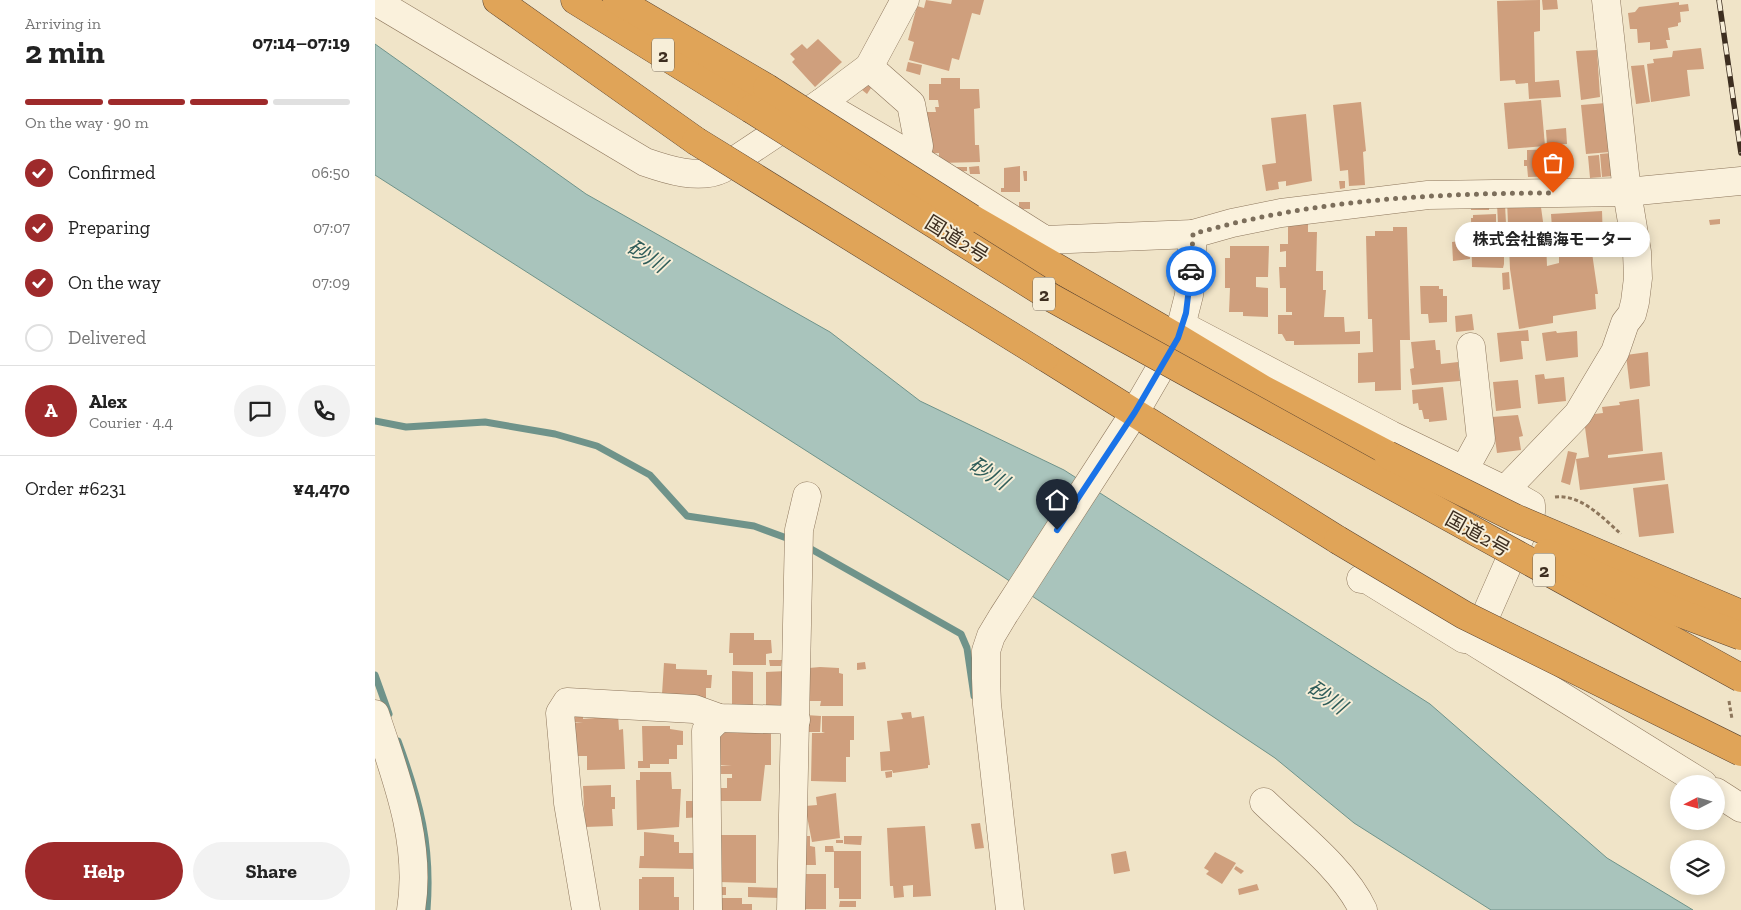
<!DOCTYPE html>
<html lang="en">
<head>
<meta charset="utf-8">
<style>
  :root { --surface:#fff; --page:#f2f2f2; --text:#222; --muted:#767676; --line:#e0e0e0; --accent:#9e2a2b }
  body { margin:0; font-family:"Zilla Slab","Noto Sans JP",serif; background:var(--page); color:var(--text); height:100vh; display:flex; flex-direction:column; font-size:19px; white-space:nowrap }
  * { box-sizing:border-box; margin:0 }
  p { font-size:16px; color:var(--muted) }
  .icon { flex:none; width:28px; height:28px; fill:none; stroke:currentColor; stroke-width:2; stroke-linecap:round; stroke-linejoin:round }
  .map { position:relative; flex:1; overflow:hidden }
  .details { display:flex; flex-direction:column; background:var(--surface); width:375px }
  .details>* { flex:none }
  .needle { width:32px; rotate:264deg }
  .buttons { position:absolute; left:1295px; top:775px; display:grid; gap:10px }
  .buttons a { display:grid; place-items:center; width:55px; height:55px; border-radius:50%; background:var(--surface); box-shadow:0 2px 12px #0003; font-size:25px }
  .pin { position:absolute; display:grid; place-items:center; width:42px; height:42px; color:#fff; margin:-51px -21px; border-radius:50% 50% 50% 0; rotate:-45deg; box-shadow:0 0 5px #0007 }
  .pin .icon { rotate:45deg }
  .courier { position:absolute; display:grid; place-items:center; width:50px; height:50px; margin:-25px; border:4px solid #1a73e8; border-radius:50%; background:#fff; color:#222; box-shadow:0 1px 6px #0007 }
  .bubble { position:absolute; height:35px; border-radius:18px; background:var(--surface); box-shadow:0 2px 12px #0003; font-size:16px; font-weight:700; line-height:35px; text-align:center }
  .summary em { font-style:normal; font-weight:700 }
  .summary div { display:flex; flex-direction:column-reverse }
  .summary { display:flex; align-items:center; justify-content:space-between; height:85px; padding:0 25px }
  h1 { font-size:32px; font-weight:700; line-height:38px }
  .bar { display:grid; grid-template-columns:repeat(4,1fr); gap:8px 5px; align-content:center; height:60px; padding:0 25px }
  .bar i { height:6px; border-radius:4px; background:var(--line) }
  .bar .on { background:var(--accent) }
  .bar p { grid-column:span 4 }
  .line { display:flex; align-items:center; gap:12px; padding:0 25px; border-top:1px solid var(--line) }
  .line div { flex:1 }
  .round { display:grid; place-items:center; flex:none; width:52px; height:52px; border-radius:26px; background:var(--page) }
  ol { padding:0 25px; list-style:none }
  li { display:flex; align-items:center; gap:15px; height:55px }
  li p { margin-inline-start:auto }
  li .icon { padding:5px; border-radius:50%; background:var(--accent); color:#fff; stroke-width:4 }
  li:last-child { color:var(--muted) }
  li i { width:28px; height:28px; border:2px solid var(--line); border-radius:50% }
  .primary-button { display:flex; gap:10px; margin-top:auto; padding:10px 25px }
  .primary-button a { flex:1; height:58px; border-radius:30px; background:var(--accent); color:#fff; font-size:20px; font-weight:700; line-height:58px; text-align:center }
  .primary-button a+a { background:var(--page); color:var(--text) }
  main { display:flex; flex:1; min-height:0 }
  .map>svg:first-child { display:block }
</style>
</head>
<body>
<main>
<section class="details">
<div class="summary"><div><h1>2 min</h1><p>Arriving in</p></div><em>07:14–07:19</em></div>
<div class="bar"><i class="on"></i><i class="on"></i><i class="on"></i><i></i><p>On the way · 90 m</p></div>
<ol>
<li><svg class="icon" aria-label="check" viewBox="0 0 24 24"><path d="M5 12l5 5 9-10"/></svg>Confirmed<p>06:50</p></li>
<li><svg class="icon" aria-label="check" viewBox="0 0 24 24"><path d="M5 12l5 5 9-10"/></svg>Preparing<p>07:07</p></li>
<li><svg class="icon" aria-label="check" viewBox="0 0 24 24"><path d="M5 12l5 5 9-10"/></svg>On the way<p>07:09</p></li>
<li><i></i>Delivered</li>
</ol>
<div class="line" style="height:90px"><b class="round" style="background:var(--accent);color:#fff">A</b><div><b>Alex</b><p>Courier · 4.4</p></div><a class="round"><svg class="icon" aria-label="chat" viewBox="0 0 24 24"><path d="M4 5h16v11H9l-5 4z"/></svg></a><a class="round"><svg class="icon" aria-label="phone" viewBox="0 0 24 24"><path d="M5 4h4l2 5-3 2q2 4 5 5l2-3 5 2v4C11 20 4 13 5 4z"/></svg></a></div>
<div class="line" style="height:65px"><div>Order #6231</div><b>¥4,470</b></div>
<div class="primary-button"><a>Help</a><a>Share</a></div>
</section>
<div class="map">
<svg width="1366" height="910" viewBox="0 0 1366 910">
  <rect width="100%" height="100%" fill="#f0e4c8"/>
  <!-- water -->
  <polygon fill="#a9c4bc" stroke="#6f938a" points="0,44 211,194 455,332 545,401 689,470 1055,704 1232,858 1318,910 1116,910 979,823 900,758 624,574 0,175"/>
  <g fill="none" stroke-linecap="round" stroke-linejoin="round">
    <!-- stream -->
    <g stroke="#6f938a" stroke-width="7">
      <polyline points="0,421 31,427 110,422 180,434 222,446 275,475 312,516 379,526 417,540"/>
      <polyline points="429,545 586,634 592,648 599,696"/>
      <polyline points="0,675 14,714"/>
      <path d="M23 741C45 801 57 846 52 910"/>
    </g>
  </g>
  <!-- building -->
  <g fill="#cf9f7d">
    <polygon points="551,0 576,4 577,0 609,0 605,15 597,13 584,60 577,58 574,71 534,60 539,42 533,40 542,6 549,8"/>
    <polygon points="1165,0 1165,31 1159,32 1160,82 1184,80 1186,97 1154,99 1153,83 1141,84 1140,80 1125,81 1122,1"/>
    <polygon points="1167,0 1182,0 1183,9 1168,10"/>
    <polygon points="1304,2 1304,5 1313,4 1314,11 1305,12 1306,22 1303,23 1303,26 1293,28 1295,40 1291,40 1293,48 1275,50 1275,42 1263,43 1262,29 1255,29 1253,13 1260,12 1264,7"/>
    <polygon points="443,39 467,62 440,87 417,62 420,59 415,54 427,44 432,49"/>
    <polygon points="1326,48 1329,69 1312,70 1315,96 1276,102 1272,64 1279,63 1278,59 1297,57 1298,51"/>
    <polygon points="1222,50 1225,97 1206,100 1201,51"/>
    <polygon points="533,62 547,65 545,75 531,71"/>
    <polygon points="1269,65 1275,102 1261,104 1256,66"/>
    <polygon points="566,78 585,78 585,89 604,89 605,108 599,109 600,145 604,145 605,162 564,163 564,153 549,154 546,112 561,112 560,107 564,107 563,100 554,100 554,84 566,84"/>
    <polygon points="487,80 496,88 492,94 482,86"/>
    <polygon points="1166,100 1170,146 1133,149 1129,103"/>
    <polygon points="986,102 991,151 988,152 990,185 974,186 973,170 965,171 958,105"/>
    <polygon points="1231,103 1235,152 1211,154 1206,105"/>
    <polygon points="931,114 937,181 911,186 911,181 903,182 904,189 891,191 887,165 901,163 896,118"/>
    <polygon points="1191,128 1192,144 1172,145 1171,130"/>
    <polygon points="1188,149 1188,176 1153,177 1152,166 1149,166 1149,160 1152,160 1152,150"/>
    <polygon points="1236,153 1238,176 1227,177 1225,154"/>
    <polygon points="1224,155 1226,177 1215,178 1213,156"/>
    <polygon points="604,166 605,174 595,174 594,167"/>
    <polygon points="645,166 645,192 626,192 626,188 629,188 629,168"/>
    <polygon points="578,167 592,167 592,171 578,172"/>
    <polygon points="648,171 652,171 652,181 649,181"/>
    <polygon points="964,181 970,181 970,188 965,189"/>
    <polygon points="1165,200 1170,236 1158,236 1158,240 1171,240 1172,266 1184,263 1184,251 1216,246 1223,294 1220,294 1221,309 1178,316 1178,323 1144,329 1135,269 1132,201"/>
    <rect x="644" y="202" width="11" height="7"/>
    <rect x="1096" y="202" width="18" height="8"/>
    <polygon points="1122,204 1130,204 1131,224 1123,224"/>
    <polygon points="1227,211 1228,241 1178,243 1176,214"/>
    <polygon points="1121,214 1121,228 1126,227 1126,232 1129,232 1129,264 1128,268 1097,267 1096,218 1098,218 1098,215"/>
    <polygon points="1345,219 1345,224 1335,225 1334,220"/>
    <polygon points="933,220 933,232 942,232 941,271 948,271 948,290 951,290 949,317 969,317 970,332 985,331 985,344 919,345 919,341 911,341 907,334 903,334 903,315 917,315 917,312 911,312 911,288 905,288 904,267 911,267 911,251 905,252 905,244 913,244 913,221"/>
    <polygon points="1018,227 1032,227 1035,340 1025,340 1026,390 1000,391 1000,382 983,383 983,353 998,352 997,319 993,319 991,236 1000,236 1000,231 1018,231"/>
    <polygon points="1093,240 1095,259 1078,261 1077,242"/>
    <polygon points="855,246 894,246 893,277 881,277 881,287 893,288 893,317 868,316 868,312 854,312 855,288 850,288 850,258 855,258"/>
    <polygon points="1134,272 1135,289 1128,290 1127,273"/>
    <polygon points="1045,286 1064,286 1064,289 1068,289 1068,296 1072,296 1072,322 1054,323 1053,314 1046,314"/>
    <polygon points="1097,314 1099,330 1081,332 1080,316"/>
    <polygon points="1153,330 1154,341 1146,341 1148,359 1125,362 1122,333"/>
    <polygon points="1181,331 1182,333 1202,331 1203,357 1171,361 1167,333"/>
    <polygon points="1060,340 1061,350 1065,350 1066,364 1083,362 1085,381 1037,385 1035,369 1039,368 1036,342"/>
    <polygon points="1273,352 1275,386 1255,389 1251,355"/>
    <polygon points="1169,374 1170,379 1189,377 1191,401 1163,404 1160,375"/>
    <polygon points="1143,380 1146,408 1121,411 1118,382"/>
    <polygon points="1068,387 1072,420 1054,422 1054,419 1049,419 1047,410 1044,410 1043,403 1038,404 1037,390"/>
    <polygon points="1264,399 1268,451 1233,455 1233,458 1287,452 1290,480 1205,490 1201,459 1214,457 1209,420 1211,415 1228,413 1227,407 1245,405 1244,402"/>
    <polygon points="1143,415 1148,436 1144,437 1146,450 1122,453 1117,417"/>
    <polygon points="1193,451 1202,453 1195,485 1186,482"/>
    <polygon points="1293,484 1299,533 1264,537 1258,488"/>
    <polygon points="355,633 379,633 379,640 396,640 397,653 391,654 391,665 358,665 358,653 354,653"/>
    <polygon points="394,660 407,660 406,666 395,666"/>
    <polygon points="490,662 491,669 482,670 482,663"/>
    <polygon points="289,663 301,664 301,669 332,670 332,675 337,675 336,688 331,688 331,701 287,694"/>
    <polygon points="445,667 464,668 464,673 468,674 468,706 445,706 446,701 434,701 434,690 432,691 434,668"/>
    <polygon points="357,671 378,672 378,709 357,709"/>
    <polygon points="412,671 412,709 391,709 391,672"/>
    <polygon points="208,711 208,719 220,718 219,716 243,715 244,730 248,729 250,769 212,770 212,756 198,756 197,723 208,722 196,722 196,714"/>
    <polygon points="536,712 537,718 549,716 555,765 553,765 553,768 518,773 517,770 506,771 505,752 515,751 512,721 528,719 526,713"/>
    <polygon points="431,715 446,716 445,732 431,732"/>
    <polygon points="447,716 479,716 479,740 475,740 475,757 471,757 471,782 436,781 437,733 450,733 447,732"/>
    <polygon points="267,726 295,726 295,729 308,731 308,745 302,745 302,759 294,759 294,764 275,764 275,768 263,768 263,761 268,761"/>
    <polygon points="396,729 396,765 390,765 386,801 342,801 342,788 352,788 352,778 357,778 357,774 343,774 343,766 357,765 342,765 342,732"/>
    <polygon points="517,771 517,777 511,778 510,772"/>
    <polygon points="265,772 296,772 297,789 306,789 304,827 262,830 261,780 265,780"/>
    <polygon points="236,785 236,797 240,797 240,809 237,809 238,826 210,827 208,786"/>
    <polygon points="461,793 465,838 437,842 430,806 442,805 441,797"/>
    <polygon points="311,801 326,801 327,817 311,818"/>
    <polygon points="605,823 609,848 600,849 596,824"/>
    <polygon points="550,826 556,896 538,897 538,885 528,886 529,897 519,898 518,886 515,886 512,828"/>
    <polygon points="269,832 299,835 299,842 304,842 304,853 320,853 323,869 264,868 265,856 269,856"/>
    <polygon points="343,835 381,835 381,883 343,882"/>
    <polygon points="424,836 435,836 435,846 440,847 441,865 425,865"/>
    <polygon points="469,836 487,836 486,845 469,844"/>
    <rect x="461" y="840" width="7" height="3"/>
    <polygon points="450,846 458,846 459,852 450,852"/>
    <polygon points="459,851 486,851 486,899 464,899 464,888 459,888"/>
    <polygon points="751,851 755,871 739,874 736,854"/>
    <polygon points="840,852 861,863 847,884 831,874 834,871 829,868"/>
    <polygon points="861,866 869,871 866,874 859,869"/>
    <rect x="425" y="874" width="26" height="35"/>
    <polygon points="267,877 299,877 299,897 304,897 304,910 264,910 264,879 267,879"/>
    <polygon points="882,884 884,890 864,895 863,889"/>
    <rect x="344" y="887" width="7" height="8"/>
    <polygon points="373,887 406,888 406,898 373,897"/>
    <polygon points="346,898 367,898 367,904 377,904 377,910 346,910"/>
    <polygon points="465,901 481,901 481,907 464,907"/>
  </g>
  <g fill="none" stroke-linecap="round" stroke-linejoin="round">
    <defs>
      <g id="minor">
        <path d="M0 1 270 162C293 170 324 180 347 169L446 103 494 67 530 0"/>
        <polyline points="494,67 536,104 544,146 537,156"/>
        <polyline points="446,103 537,156 670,240 818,234"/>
        <polyline points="808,326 1016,435 1130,490 1156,505 1156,512 1102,635 1096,640"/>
        <polyline points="1089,470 1106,439 1096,347"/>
        <polyline points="1130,490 1203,414 1240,352 1250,323 1257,314 1260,302 1263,278 1262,252 1252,192 1231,0"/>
        <polyline points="986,579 993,580 1089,639 1096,640 1328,784"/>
        <path d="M0 714C21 777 47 843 36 910"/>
        <polyline points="1341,792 1366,808"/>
        <path d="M889 802C921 833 969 869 988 910"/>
        <polyline points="211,910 193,803 185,713 192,702 319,709 344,718 421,720"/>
        <polyline points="333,910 331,731 344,718"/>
        <polyline points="416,910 424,530 432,496"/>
        <polyline points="635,910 612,704 611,678 611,651 616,636 628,616 760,412 803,338 814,295 818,234 857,223 906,213 1053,195 1252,192 1366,181"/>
      </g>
      <g id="highway">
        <polyline points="122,0 321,141"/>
        <polyline points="200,0 376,109"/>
        <polyline points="242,0 392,88"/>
        <polyline points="596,218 803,338 889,390 1013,455"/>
        <polyline points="670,357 963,540"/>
      </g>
    </defs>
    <!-- minor casing -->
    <use href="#minor" stroke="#8d765c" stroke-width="29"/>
    <!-- highway casing -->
    <use href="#highway" stroke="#5b4430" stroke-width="29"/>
    <!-- path -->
    <g stroke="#8d765c" stroke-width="3" stroke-dasharray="4 2.5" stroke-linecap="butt">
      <path d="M1180 497C1206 494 1228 518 1246 534"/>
      <polyline points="1354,701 1357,719"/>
    </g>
    <!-- minor -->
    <use href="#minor" stroke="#faf1dc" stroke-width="28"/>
    <!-- highway -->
    <use href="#highway" stroke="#e0a458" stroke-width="28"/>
    <defs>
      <polyline id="rail" points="1344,0 1366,153"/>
    </defs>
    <!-- rail casing -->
    <use href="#rail" stroke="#3d2e20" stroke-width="5.5"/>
    <!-- rail -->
    <use href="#rail" stroke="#f7eed8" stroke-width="4" stroke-dasharray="11" stroke-linecap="butt"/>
    <defs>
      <g id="highway-bridge">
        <polyline points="392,88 596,218"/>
        <polyline points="376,109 677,298 1366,678"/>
        <polyline points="321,141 670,357"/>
        <polyline points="1013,455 1140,518 1366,614"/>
        <polyline points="963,540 1089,615 1366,752"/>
        <polyline points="1172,553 1302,612 1366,636"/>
      </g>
    </defs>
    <!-- highway-bridge casing -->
    <use href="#highway-bridge" stroke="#5b4430" stroke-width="29" stroke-linecap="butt"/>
    <!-- highway-bridge -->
    <use href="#highway-bridge" stroke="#e0a458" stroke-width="28"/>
  </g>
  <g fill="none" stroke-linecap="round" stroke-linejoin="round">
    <!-- done -->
    <path stroke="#7c6e5b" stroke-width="5" stroke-dasharray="0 9" d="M816 271 818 234C935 200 1058 193 1178 193"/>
    <!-- route -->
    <polyline stroke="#1a73e8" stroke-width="6" points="682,530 760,412 803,338 811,313 816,271"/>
  </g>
  <g text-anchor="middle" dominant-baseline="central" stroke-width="4" stroke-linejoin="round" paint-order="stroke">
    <!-- shield labels -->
    <g fill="#f7eed8" stroke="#756857" stroke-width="1">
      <rect x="277" y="38.5" width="22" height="33" rx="4"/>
      <rect x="658" y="277.5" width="22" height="33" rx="4"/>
      <rect x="1158" y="553.5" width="22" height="33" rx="4"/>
    </g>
    <g font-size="19" font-weight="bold" fill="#3d2e20">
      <text x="288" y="55">2</text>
      <text x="669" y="294">2</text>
      <text x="1169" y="570">2</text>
    </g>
    <!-- street labels -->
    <g font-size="20" fill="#3d2e20" stroke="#f7eed8">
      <text transform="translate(582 239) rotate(32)">国道2号</text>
      <text transform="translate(1103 534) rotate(29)">国道2号</text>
    </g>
    <!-- water labels -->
    <g font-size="21" font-style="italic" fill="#2f5d5a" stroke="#f7eed8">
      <text transform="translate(272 256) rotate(32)">砂川</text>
      <text transform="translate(614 473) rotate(32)">砂川</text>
      <text transform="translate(952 697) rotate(34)">砂川</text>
    </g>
  </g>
</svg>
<div class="buttons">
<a><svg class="needle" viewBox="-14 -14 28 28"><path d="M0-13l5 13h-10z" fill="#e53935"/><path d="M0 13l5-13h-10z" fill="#767676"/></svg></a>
<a><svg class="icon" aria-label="layers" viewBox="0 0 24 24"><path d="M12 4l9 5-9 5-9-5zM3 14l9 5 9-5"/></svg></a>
</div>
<div class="pin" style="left:1178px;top:193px;background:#ea580c"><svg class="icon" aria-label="bag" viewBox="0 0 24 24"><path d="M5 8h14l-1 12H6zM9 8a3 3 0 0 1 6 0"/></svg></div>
<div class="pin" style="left:682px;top:530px;background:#1f2937"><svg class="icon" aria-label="home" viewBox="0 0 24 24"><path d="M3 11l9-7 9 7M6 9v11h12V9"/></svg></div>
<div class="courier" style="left:816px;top:271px"><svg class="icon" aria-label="car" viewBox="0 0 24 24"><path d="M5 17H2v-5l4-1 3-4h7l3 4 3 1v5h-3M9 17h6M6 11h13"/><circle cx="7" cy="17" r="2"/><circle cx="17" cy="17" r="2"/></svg></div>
<div class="bubble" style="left:1080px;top:222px;width:195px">株式会社鶴海モーター</div>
</div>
</main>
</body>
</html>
